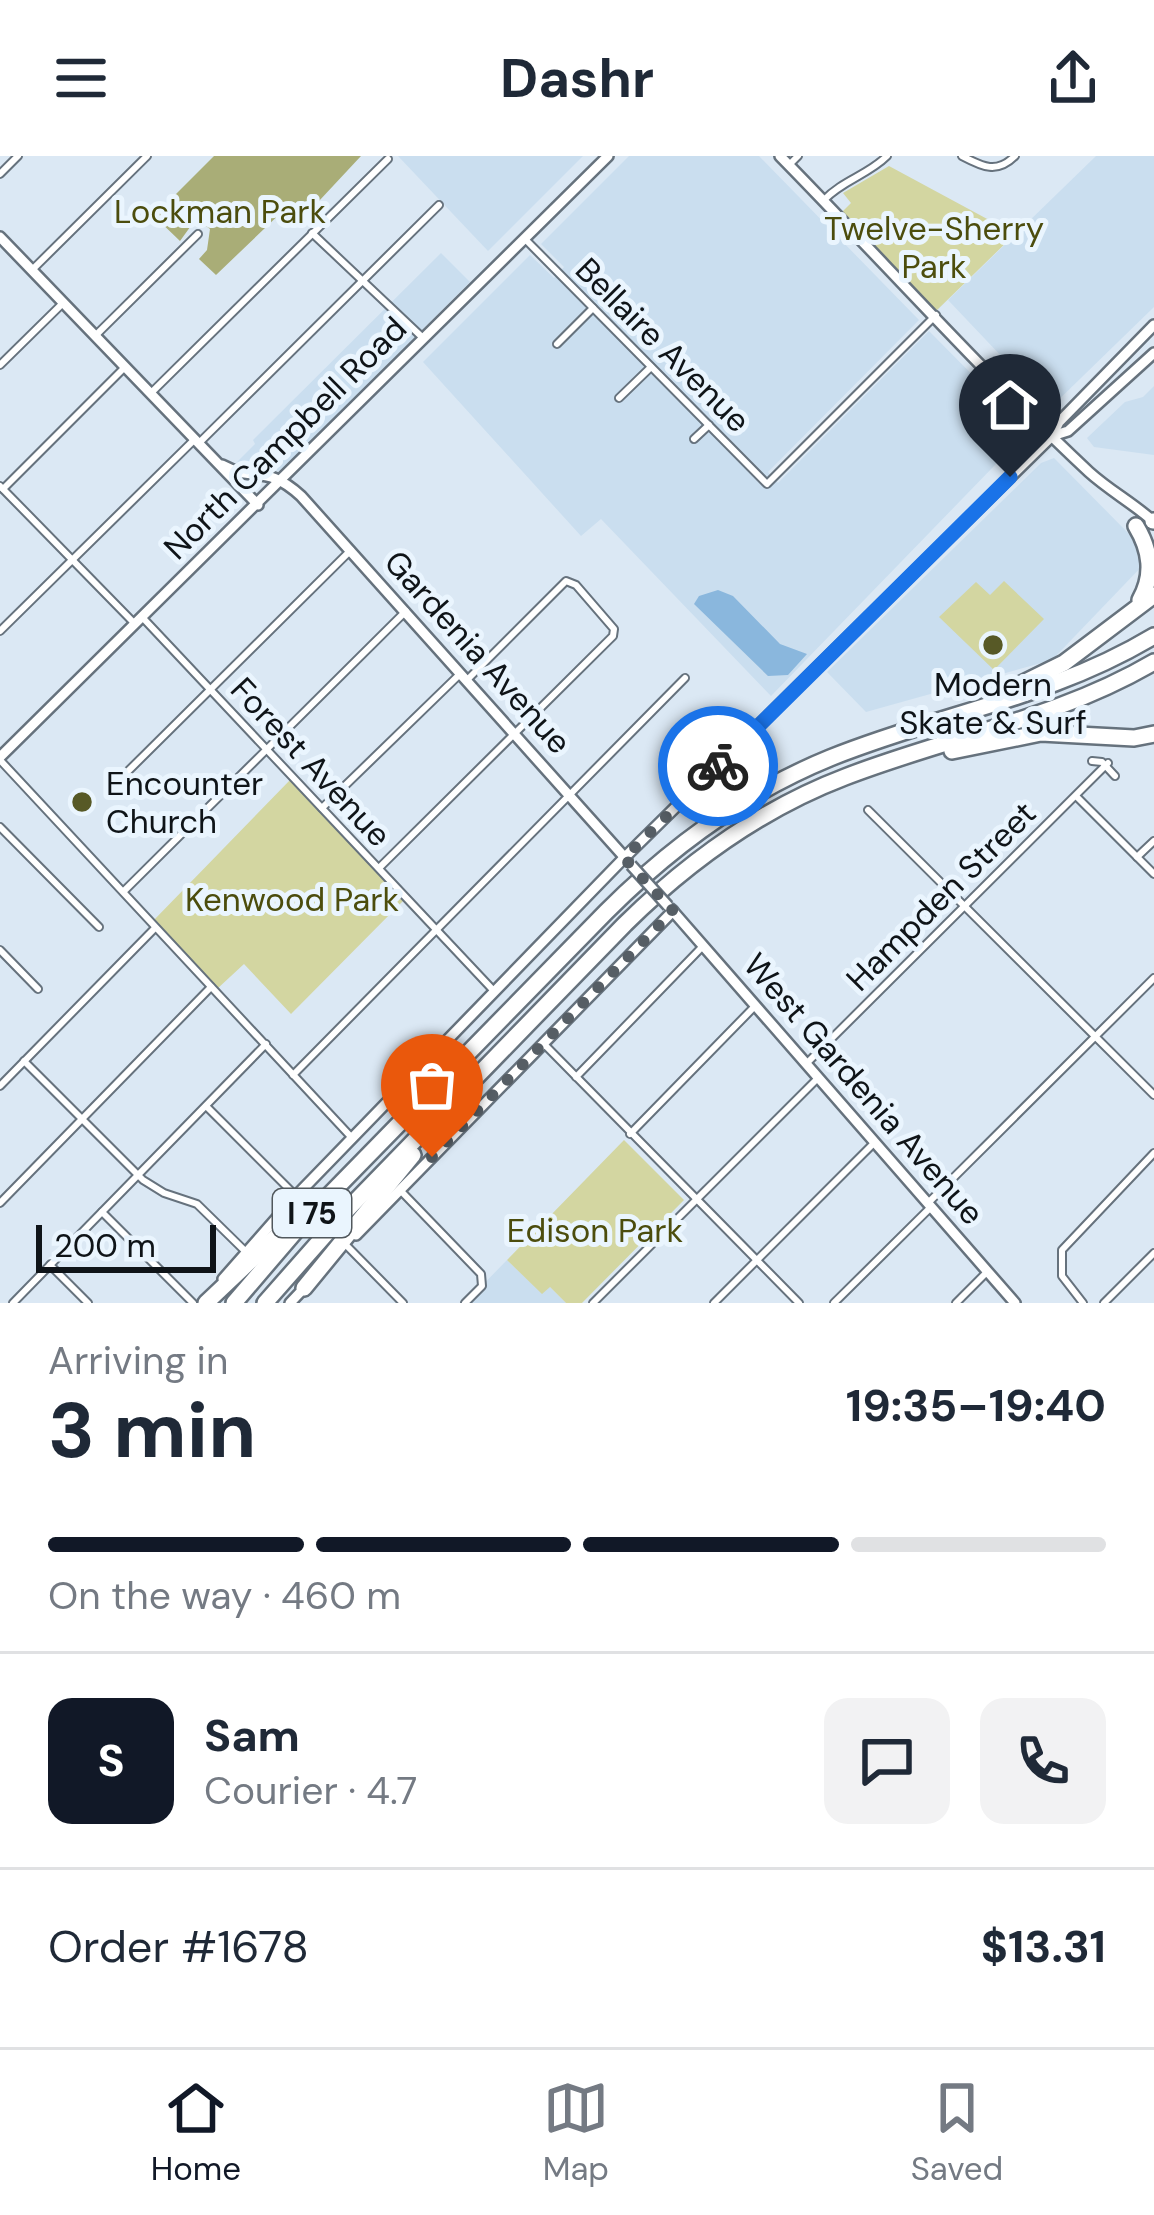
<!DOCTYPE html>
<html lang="en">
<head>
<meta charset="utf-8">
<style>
  :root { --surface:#fff; --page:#f2f2f3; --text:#1f2937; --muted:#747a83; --line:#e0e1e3; --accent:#111827 }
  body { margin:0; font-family:"DM Sans",sans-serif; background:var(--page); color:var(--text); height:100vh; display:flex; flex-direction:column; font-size:45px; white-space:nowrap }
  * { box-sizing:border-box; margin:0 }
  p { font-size:39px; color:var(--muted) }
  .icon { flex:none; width:66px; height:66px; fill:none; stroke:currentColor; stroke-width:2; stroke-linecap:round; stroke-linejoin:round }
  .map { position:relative; height:1147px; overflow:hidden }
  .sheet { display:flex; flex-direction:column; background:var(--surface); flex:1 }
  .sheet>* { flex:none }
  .scale { position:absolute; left:36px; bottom:30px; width:180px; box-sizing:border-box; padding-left:12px; border:6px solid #0f1418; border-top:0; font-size:33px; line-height:42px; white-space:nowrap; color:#0f1418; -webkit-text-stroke:9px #eaf5fe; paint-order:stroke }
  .pin { position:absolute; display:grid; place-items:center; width:102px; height:102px; color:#fff; margin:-123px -51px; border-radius:50% 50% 50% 0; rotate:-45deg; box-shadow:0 0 12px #0007 }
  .pin .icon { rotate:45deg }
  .courier { position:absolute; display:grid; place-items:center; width:120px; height:120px; margin:-60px; border:9px solid #1a73e8; border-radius:50%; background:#fff; color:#222; box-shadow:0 3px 15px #0007 }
  .headline em { font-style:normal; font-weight:700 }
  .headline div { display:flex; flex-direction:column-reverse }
  .headline { display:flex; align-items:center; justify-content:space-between; height:204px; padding:0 48px }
  h1 { font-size:78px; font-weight:700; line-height:90px }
  .bar { display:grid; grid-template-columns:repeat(4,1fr); gap:18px 12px; align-content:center; height:144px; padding:0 48px }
  .bar i { height:15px; border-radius:9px; background:var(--line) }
  .bar .current { background:var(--accent) }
  .bar p { grid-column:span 4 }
  .line { display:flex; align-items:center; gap:30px; padding:0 48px; border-top:3px solid var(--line) }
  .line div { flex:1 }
  .round { display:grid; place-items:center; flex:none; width:126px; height:126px; border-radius:24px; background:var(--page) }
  header { display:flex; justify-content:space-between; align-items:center; height:156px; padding:0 48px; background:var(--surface); font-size:54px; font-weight:700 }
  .tabs { display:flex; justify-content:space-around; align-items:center; height:168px; border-top:3px solid var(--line); background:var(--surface); font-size:33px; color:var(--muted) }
  .tabs a { display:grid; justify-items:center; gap:6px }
  .tabs .current { color:var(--accent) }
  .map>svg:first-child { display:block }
</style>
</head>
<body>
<header><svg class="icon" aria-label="menu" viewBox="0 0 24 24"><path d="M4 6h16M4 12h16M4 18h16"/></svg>Dashr<svg class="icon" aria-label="share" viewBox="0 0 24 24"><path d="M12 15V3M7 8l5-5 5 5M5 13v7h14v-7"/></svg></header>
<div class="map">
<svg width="1154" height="1147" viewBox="0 0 1154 1147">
  <rect width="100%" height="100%" fill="#dbe8f4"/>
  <!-- built -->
  <g fill="#cadeef">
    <polygon points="398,0 583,0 488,95"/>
    <polygon points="629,0 759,0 919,164 768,316 778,327 929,175 1028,275 771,540 601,363 581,380 423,206 530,99 554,122 564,111 541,88"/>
    <polygon points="1096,0 1154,0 1154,151 1046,256 1024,235 1025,225 948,144"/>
    <polygon points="441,97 470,126 280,315 234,309 255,288 253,284"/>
    <polygon points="1154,230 1154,299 1094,291 1087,282 1125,246 1143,241"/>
    <polygon points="1054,302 1138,387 1146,406 1052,504 866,556 827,516 1041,307"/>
    <polygon points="507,1104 542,1137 549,1130 566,1147 465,1147"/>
  </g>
  <!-- green -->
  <g fill="#d3d6a1">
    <polygon points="889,10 1015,78 934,157 839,59 851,47 843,37"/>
    <polygon points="1004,425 1044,463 994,514 939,461 976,426 990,439"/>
    <polygon points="290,624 403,745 291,858 244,808 217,833 153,765"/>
    <polygon points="624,984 684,1044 582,1147 566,1147 550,1131 542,1138 507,1104"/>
  </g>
  <!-- forest -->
  <polygon fill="#a9ad77" points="214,0 361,0 319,45 287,51 216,119 199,103 207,94 210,73 201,66 193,67 180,85 154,60"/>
  <!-- water -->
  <polygon fill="#8ab7dd" points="718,434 733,440 780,488 807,498 788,519 768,520 694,448 699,440"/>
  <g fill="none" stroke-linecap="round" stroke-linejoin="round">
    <defs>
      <g id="street">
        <path d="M962 0C983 11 997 18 1015 0"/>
        <polyline points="789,9 798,0"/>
        <polyline points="0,18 18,0"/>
        <path d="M824 44C843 24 868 19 887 0"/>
        <polyline points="312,77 423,182"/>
        <polyline points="525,83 767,328 936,159"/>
        <polyline points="32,114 147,0"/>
        <polyline points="96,179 198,78"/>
        <polyline points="557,188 593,152"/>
        <polyline points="0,209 62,148"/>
        <polyline points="152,236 388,3"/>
        <polyline points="619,242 651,211"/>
        <polyline points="694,283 709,269"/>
        <polyline points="200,286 439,49"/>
        <polyline points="0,330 135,468"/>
        <polyline points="3,333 125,211"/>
        <polyline points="142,461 493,834"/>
        <polyline points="0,475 194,284"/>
        <polyline points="0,604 353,983"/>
        <polyline points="1092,605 1102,606 1115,620"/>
        <polyline points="111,632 351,394"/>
        <polyline points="1076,640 1154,718"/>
        <polyline points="322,652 461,517"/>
        <polyline points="868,654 1154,939"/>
        <polyline points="0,671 99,771"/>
        <polyline points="1137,701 1154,685"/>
        <polyline points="379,712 613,480 614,473 576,429 566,425 467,524"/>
        <polyline points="124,735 406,455"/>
        <polyline points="0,794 38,833"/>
        <polyline points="543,887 799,1147"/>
        <polyline points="24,905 143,1024 164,1037 197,1048 245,1095"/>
        <polyline points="807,907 1108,607"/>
        <polyline points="293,919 685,522"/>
        <polyline points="576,921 703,790"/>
        <polyline points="0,930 155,772"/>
        <polyline points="206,950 296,1040"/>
        <polyline points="630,978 756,849"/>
        <polyline points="400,1034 481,1118 482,1130 465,1147"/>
        <polyline points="0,1047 211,831"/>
        <polyline points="928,1047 1154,822"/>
        <polyline points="102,1056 193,1147"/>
        <polyline points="346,1089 403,1147"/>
        <polyline points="50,1109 88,1147"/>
        <polyline points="13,1147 266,888"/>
        <polyline points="593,1147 819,921"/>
        <polyline points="714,1147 875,986"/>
        <polyline points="834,1147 931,1051"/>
        <polyline points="956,1147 987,1116"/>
        <polyline points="1083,1147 1062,1120 1062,1094 1154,997"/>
        <polyline points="1104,1147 1154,1097"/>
      </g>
      <g id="secondary">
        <path d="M780 0C883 105 982 216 1089 316 1110 335 1133 347 1154 366"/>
        <polyline points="0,81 258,349"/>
        <polyline points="1052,280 1068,275 1154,197"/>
        <path d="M222 309C255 327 265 307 301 340L627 704"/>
        <polyline points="0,601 608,0"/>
        <polyline points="671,753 1015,1147"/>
        <polyline points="356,1079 673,755"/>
        <polyline points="223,1123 296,1040 624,702 1052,280 1059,266 1154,169"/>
        <polyline points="290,1147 307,1129"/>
      </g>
      <g id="highway">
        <polyline points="1153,365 1154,365"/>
        <path d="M1136 370C1151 395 1154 419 1140 444"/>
        <polyline points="1003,537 1064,507 1154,439"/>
        <polyline points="952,595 1041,577 1134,582 1154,578"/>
        <polyline points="304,1132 413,999"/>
        <polyline points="206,1147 279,1078"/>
        <path d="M234 1147 305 1064 606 756C672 690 744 637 830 602 941 557 1049 543 1154 480"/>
        <path d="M265 1147 347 1054 625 768C688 706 761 653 845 621 948 581 1057 563 1154 506"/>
      </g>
    </defs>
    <!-- street casing -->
    <use href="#street" stroke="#66727d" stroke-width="10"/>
    <!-- secondary casing -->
    <use href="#secondary" stroke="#66727d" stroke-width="14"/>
    <!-- highway casing -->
    <use href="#highway" stroke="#66727d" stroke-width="20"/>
    <!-- street -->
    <use href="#street" stroke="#fff" stroke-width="6"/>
    <!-- secondary -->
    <use href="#secondary" stroke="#fff" stroke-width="9"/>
    <!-- highway -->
    <use href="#highway" stroke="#fff" stroke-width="15"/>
    <defs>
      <polyline id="secondary-bridge" points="631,709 668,750"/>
    </defs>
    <!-- secondary-bridge casing -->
    <use href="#secondary-bridge" stroke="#66727d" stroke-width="14" stroke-linecap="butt"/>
    <!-- secondary-bridge -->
    <use href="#secondary-bridge" stroke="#fff" stroke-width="9"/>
  </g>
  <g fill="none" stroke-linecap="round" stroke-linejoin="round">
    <!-- done -->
    <polyline stroke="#565e65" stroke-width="12" stroke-dasharray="0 21.6" points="432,1001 673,755 624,702 718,610"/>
    <!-- route -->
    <polyline stroke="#1a73e8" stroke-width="15" points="718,610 1010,321"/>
  </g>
  <!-- markers -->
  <g fill="#575926" stroke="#eaf5fe" stroke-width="4.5">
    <circle cx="993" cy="489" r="12"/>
    <circle cx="82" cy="646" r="12"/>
  </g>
  <g text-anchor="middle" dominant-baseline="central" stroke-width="10" stroke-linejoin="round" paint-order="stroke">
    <!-- shield labels -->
    <rect fill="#eaf5fe" stroke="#51585d" stroke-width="3" x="273" y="1033" width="78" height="48" rx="9"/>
    <g font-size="30" font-weight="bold" fill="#0f1418">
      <text x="312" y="1057">I 75</text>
    </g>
    <!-- park labels -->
    <g font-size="33" fill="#4c4d0d" stroke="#eaf5fe">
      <text x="220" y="55">Lockman Park</text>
      <text x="934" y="72">Twelve-Sherry<tspan x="934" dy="38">Park</tspan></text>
      <text x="292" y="743">Kenwood Park</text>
      <text x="595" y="1074">Edison Park</text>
    </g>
    <!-- street labels -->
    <g font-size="33" fill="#0f1418" stroke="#eaf5fe">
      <text transform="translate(663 189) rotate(45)">Bellaire Avenue</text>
      <text transform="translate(285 282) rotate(-45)">North Campbell Road</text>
      <text transform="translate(478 496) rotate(48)">Gardenia Avenue</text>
      <text transform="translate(311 606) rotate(47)">Forest Avenue</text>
      <text transform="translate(941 740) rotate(-45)">Hampden Street</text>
      <text transform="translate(864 933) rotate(49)">West Gardenia Avenue</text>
    </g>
    <!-- poi labels -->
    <g font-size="33" fill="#0f1418" stroke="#eaf5fe">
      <text x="993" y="528">Modern<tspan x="993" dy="38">Skate &amp; Surf</tspan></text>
      <text x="106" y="627" text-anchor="start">Encounter<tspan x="106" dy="38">Church</tspan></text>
    </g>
  </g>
</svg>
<div class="scale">200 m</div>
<div class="pin" style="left:432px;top:1001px;background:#ea580c"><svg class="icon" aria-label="bag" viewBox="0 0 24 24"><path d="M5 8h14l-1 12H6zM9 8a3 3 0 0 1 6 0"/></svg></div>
<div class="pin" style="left:1010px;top:321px;background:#1f2937"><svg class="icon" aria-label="home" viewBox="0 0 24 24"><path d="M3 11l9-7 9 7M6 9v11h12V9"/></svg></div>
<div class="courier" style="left:718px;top:610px"><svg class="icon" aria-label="bike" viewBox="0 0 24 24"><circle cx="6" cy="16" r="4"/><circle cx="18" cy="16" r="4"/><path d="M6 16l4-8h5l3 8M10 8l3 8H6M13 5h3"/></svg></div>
</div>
<section class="sheet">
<div class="headline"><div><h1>3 min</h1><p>Arriving in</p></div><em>19:35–19:40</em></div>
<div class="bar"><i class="current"></i><i class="current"></i><i class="current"></i><i></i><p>On the way · 460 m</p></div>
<div class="line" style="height:216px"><b class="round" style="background:var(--accent);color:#fff">S</b><div><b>Sam</b><p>Courier · 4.7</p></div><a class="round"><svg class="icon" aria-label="chat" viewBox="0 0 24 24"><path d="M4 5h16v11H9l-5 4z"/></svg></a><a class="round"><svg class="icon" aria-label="phone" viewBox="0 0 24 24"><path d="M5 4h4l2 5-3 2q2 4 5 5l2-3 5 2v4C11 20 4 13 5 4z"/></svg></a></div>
<div class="line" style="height:156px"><div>Order #1678</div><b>$13.31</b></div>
</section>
<nav class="tabs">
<a class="current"><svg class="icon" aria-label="home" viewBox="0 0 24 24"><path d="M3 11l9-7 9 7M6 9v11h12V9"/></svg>Home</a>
<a><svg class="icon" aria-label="map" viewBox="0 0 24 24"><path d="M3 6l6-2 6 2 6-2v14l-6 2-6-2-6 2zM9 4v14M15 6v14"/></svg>Map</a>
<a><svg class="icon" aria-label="saved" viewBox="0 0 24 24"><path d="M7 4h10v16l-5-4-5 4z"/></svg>Saved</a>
</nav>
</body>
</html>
